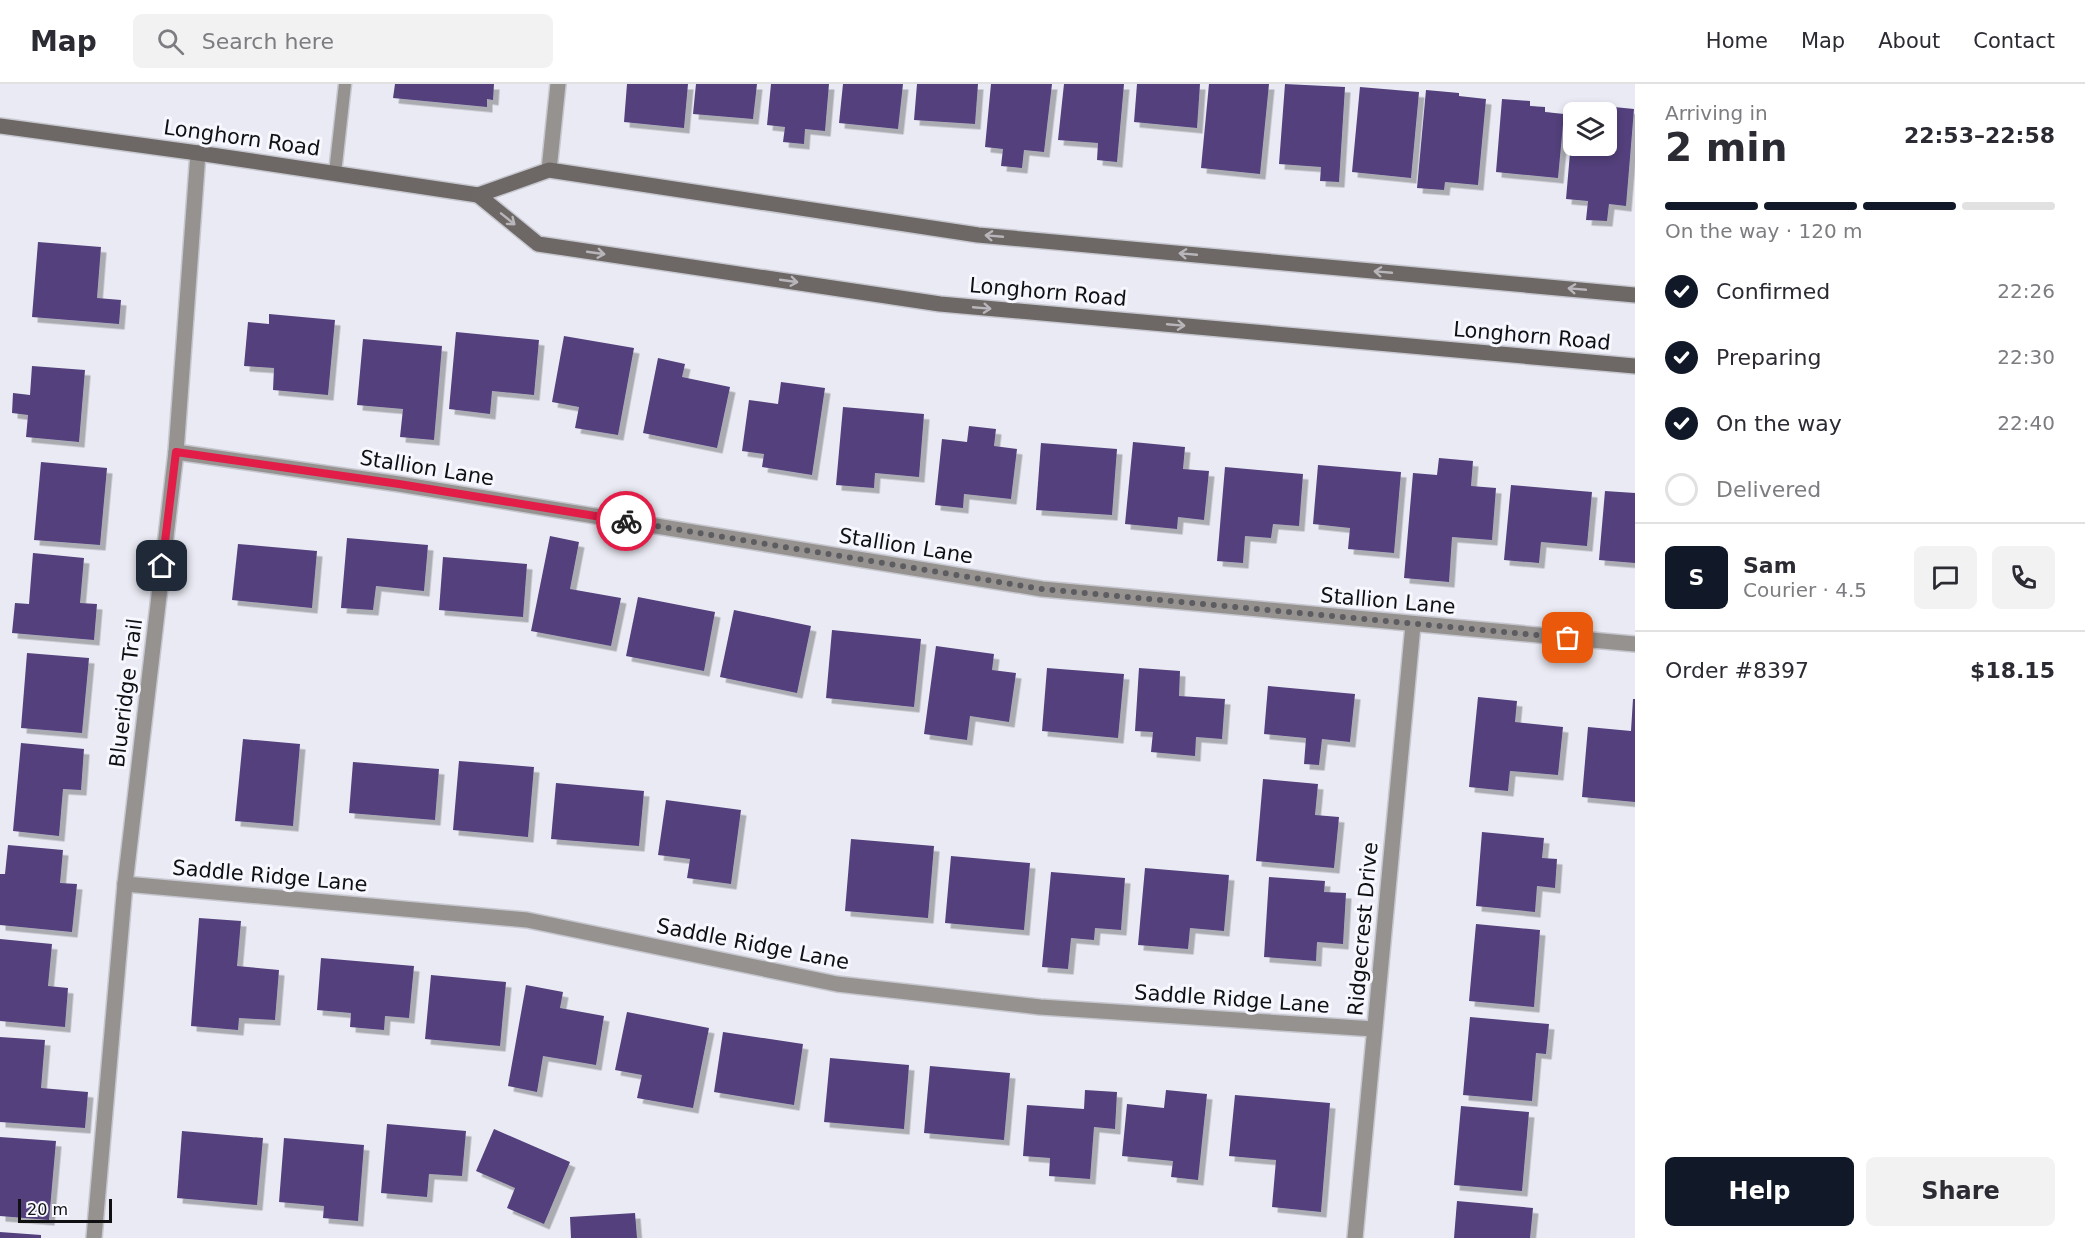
<!DOCTYPE html>
<html lang="en">
<head>
<meta charset="utf-8">
<style>
  :root { --surface:#fff; --page:#f2f2f3; --text:#2b2b33; --muted:#7c7c81; --line:#e1e1e2; --accent:#111827 }
  body { margin:0; font-family:"DejaVu Sans",sans-serif; background:var(--page); color:var(--text); height:100vh; display:flex; flex-direction:column; font-size:22px; white-space:nowrap }
  * { box-sizing:border-box; margin:0 }
  p { font-size:20px; color:var(--muted) }
  .icon { flex:none; width:33px; height:33px; fill:none; stroke:currentColor; stroke-width:2; stroke-linecap:round; stroke-linejoin:round }
  .map { position:relative; flex:1; overflow:hidden }
  .drawer { display:flex; flex-direction:column; background:var(--surface); width:450px }
  .drawer>* { flex:none }
  .tools { position:absolute; left:1563px; top:18px; display:grid; gap:12px }
  .tools a { display:grid; place-items:center; width:54px; height:54px; border-radius:9px; background:var(--surface); box-shadow:0 3px 9px #0003; font-size:30px }
  .scale { position:absolute; left:18px; bottom:15px; width:94px; box-sizing:border-box; padding-left:6px; border:3px solid #101013; border-top:0; font-size:16px; line-height:21px; white-space:nowrap; color:#101013; -webkit-text-stroke:4px #f6f7ff; paint-order:stroke }
  .pin { position:absolute; display:grid; place-items:center; width:51px; height:51px; color:#fff; margin:-26px; border-radius:12px; box-shadow:0 3px 9px #0006 }
  .courier { position:absolute; display:grid; place-items:center; width:60px; height:60px; margin:-30px; border:4px solid #e11d48; border-radius:50%; background:#fff; color:#222; box-shadow:0 2px 8px #0007 }
  .overview em { font-style:normal; font-weight:700 }
  .overview div { display:flex; flex-direction:column-reverse }
  .overview { display:flex; align-items:center; justify-content:space-between; height:102px; padding:0 30px }
  h1 { font-size:39px; font-weight:700; line-height:45px }
  .bar { display:grid; grid-template-columns:repeat(4,1fr); gap:9px 6px; align-content:center; height:72px; padding:0 30px }
  .bar i { height:8px; border-radius:4px; background:var(--line) }
  .bar .selected { background:var(--accent) }
  .bar p { grid-column:span 4 }
  .line { display:flex; align-items:center; gap:15px; padding:0 30px; border-top:2px solid var(--line) }
  .line div { flex:1 }
  .round { display:grid; place-items:center; flex:none; width:63px; height:63px; border-radius:9px; background:var(--page) }
  ol { padding:0 30px; list-style:none }
  li { display:flex; align-items:center; gap:18px; height:66px }
  li p { margin-inline-start:auto }
  li .icon { padding:6px; border-radius:50%; background:var(--accent); color:#fff; stroke-width:4 }
  li:last-child { color:var(--muted) }
  li i { width:33px; height:33px; border:3px solid var(--line); border-radius:50% }
  .cta { display:flex; gap:12px; margin-top:auto; padding:12px 30px }
  .cta a { flex:1; height:69px; border-radius:9px; background:var(--accent); color:#fff; font-size:24px; font-weight:700; line-height:69px; text-align:center }
  .cta a+a { background:var(--page); color:var(--text) }
  header { display:flex; align-items:center; gap:36px; box-sizing:border-box; height:84px; padding:0 30px; background:var(--surface); border-bottom:2px solid var(--line) }
  header strong { font-size:28px }
  nav { display:flex; gap:33px; margin-inline-start:auto; font-size:21px }
  .search { width:420px; height:54px; background:var(--page); display:flex; align-items:center; gap:15px; box-sizing:border-box; padding:0 21px; border-radius:9px; color:var(--muted); font-size:22px }
  main { display:flex; flex:1; min-height:0 }
  .map>svg:first-child { display:block }
</style>
</head>
<body>
<header>
<strong>Map</strong>
<div class="search"><svg class="icon" aria-label="search" viewBox="0 0 24 24"><circle cx="10" cy="10" r="6"/><path d="M15 15l6 6"/></svg>Search here</div>
<nav><a>Home</a><a>Map</a><a>About</a><a>Contact</a></nav>
</header>
<main>
<div class="map">
<svg width="1635" height="1154" viewBox="0 0 1635 1154">
  <defs>
    <filter id="shadow"><feDropShadow dx="5.5" dy="5.5" stdDeviation="0" flood-color="#0004"/></filter>
  </defs>
  <rect width="100%" height="100%" fill="#e9eaf3"/>
  <!-- building -->
  <g fill="#52417c" filter="url(#shadow)">
    <polygon points="395,0 494,0 493,16 487,15 487,23 393,14"/>
    <polygon points="627,0 688,0 684,44 624,38"/>
    <polygon points="696,0 757,0 753,35 693,30"/>
    <polygon points="771,0 829,0 825,47 805,45 804,60 783,58 785,43 767,41"/>
    <polygon points="843,0 903,0 898,45 839,39"/>
    <polygon points="917,0 978,0 975,40 914,36"/>
    <polygon points="991,0 1052,0 1044,68 1024,66 1022,84 1001,82 1003,65 985,63"/>
    <polygon points="1064,0 1124,0 1117,78 1097,76 1098,59 1058,56"/>
    <polygon points="1137,0 1200,0 1197,44 1134,38"/>
    <polygon points="1209,0 1269,0 1260,90 1201,84"/>
    <polygon points="1285,0 1345,3 1339,98 1320,97 1321,83 1279,80"/>
    <polygon points="1360,3 1419,8 1411,94 1352,88"/>
    <polygon points="1426,6 1459,9 1459,12 1486,15 1478,101 1445,98 1444,106 1417,104"/>
    <polygon points="1502,15 1530,17 1530,22 1545,23 1545,28 1564,30 1558,94 1496,88"/>
    <polygon points="1574,19 1634,25 1626,122 1609,120 1607,137 1586,136 1588,117 1566,115 1572,46 1574,46 1574,62 1606,62 1606,28 1573,28"/>
    <polygon points="38,158 101,163 97,214 121,216 119,240 32,233"/>
    <polygon points="269,230 335,236 328,311 273,306 274,284 244,282 248,238 269,240"/>
    <polygon points="456,248 539,256 534,311 492,307 490,330 449,325"/>
    <polygon points="564,252 634,264 618,351 575,344 579,323 552,318"/>
    <polygon points="363,255 442,262 434,356 400,353 403,325 357,321"/>
    <polygon points="658,274 685,280 682,293 730,303 717,364 643,349"/>
    <polygon points="32,282 85,286 79,358 26,353 28,331 12,329 13,309 30,311"/>
    <polygon points="781,298 825,304 812,391 762,383 764,370 742,367 749,316 778,320"/>
    <polygon points="843,323 924,330 919,393 875,389 874,404 836,401"/>
    <polygon points="969,342 996,345 994,362 1017,365 1011,415 964,410 963,424 935,421 942,355 967,358"/>
    <polygon points="1133,358 1185,363 1183,385 1209,387 1204,436 1178,433 1177,445 1125,440"/>
    <polygon points="1041,359 1117,365 1112,431 1036,426"/>
    <polygon points="1439,374 1473,377 1471,402 1496,404 1492,456 1452,453 1449,498 1404,494 1413,389 1437,391"/>
    <polygon points="41,378 107,384 100,461 34,456"/>
    <polygon points="1318,381 1401,388 1394,469 1348,465 1350,444 1313,440"/>
    <polygon points="1225,383 1303,390 1299,442 1273,440 1271,454 1245,452 1243,479 1217,477"/>
    <polygon points="1511,401 1592,408 1587,462 1541,458 1539,479 1504,476"/>
    <polygon points="1605,407 1635,409 1635,479 1599,476"/>
    <polygon points="550,452 579,458 570,505 621,514 611,562 531,547"/>
    <polygon points="347,454 428,461 424,507 376,502 373,526 341,524"/>
    <polygon points="238,460 317,467 312,524 232,516"/>
    <polygon points="33,469 84,474 80,519 97,520 94,556 12,549 15,519 29,520"/>
    <polygon points="443,473 527,480 523,533 439,526"/>
    <polygon points="638,513 715,528 704,587 626,572"/>
    <polygon points="734,526 811,542 797,609 720,593"/>
    <polygon points="832,546 921,555 914,623 826,614"/>
    <polygon points="936,562 994,570 992,586 1016,589 1009,638 970,632 967,656 924,650"/>
    <polygon points="27,569 89,574 82,649 21,644"/>
    <polygon points="1047,584 1124,590 1118,654 1042,647"/>
    <polygon points="1139,584 1180,587 1179,612 1225,615 1222,655 1196,653 1195,672 1151,668 1153,648 1135,647"/>
    <polygon points="1268,602 1355,610 1350,658 1322,655 1319,681 1304,680 1306,654 1264,650"/>
    <polygon points="1478,613 1517,617 1515,638 1563,643 1558,691 1510,687 1508,707 1469,703"/>
    <polygon points="1633,615 1635,615 1635,718 1582,713 1588,643 1631,647"/>
    <polygon points="243,655 300,660 293,742 235,737"/>
    <polygon points="21,659 84,665 81,706 63,705 59,752 13,747"/>
    <polygon points="459,677 534,683 528,753 453,746"/>
    <polygon points="353,678 439,685 435,736 349,729"/>
    <polygon points="1263,695 1318,700 1315,731 1339,733 1334,784 1256,777"/>
    <polygon points="556,699 644,707 639,762 551,755"/>
    <polygon points="666,716 741,726 731,800 687,794 690,775 658,771"/>
    <polygon points="1482,748 1544,754 1542,774 1557,775 1555,804 1537,802 1535,828 1476,822"/>
    <polygon points="851,755 934,762 928,834 845,827"/>
    <polygon points="8,761 63,766 60,799 77,800 72,848 0,841 0,790 5,790"/>
    <polygon points="951,772 1030,779 1024,846 945,839"/>
    <polygon points="1145,784 1229,791 1224,847 1190,844 1188,865 1138,861"/>
    <polygon points="1051,788 1125,794 1121,846 1095,844 1094,856 1071,854 1068,885 1042,883"/>
    <polygon points="1269,793 1325,797 1324,808 1346,809 1343,860 1317,858 1316,877 1264,873"/>
    <polygon points="199,834 241,837 237,882 279,886 275,936 239,934 238,946 191,942"/>
    <polygon points="1476,840 1540,846 1534,923 1469,917"/>
    <polygon points="0,855 52,860 48,902 68,904 65,943 0,937"/>
    <polygon points="321,874 414,882 409,934 385,932 384,946 350,943 351,929 317,926"/>
    <polygon points="431,891 506,898 500,962 425,955"/>
    <polygon points="526,901 563,908 560,924 604,932 596,981 543,972 537,1008 508,1002"/>
    <polygon points="627,928 709,944 693,1024 637,1014 642,991 615,986"/>
    <polygon points="1470,933 1549,940 1546,970 1536,969 1532,1017 1463,1011"/>
    <polygon points="723,948 803,960 794,1021 714,1008"/>
    <polygon points="0,953 45,956 41,1004 88,1008 85,1044 0,1038"/>
    <polygon points="830,974 909,981 904,1045 824,1038"/>
    <polygon points="930,982 1010,989 1004,1056 924,1049"/>
    <polygon points="1085,1006 1117,1008 1115,1045 1094,1043 1090,1095 1049,1092 1050,1074 1023,1072 1027,1021 1084,1025"/>
    <polygon points="1166,1006 1207,1010 1198,1096 1171,1093 1173,1077 1122,1072 1127,1020 1164,1024"/>
    <polygon points="1235,1011 1330,1019 1321,1128 1272,1123 1276,1076 1229,1072"/>
    <polygon points="1461,1022 1529,1028 1522,1107 1454,1101"/>
    <polygon points="387,1040 466,1047 462,1092 429,1090 427,1113 381,1109"/>
    <polygon points="494,1045 570,1078 544,1140 507,1124 515,1104 476,1087"/>
    <polygon points="182,1047 263,1054 257,1121 177,1114"/>
    <polygon points="0,1053 56,1057 49,1136 0,1132"/>
    <polygon points="284,1054 364,1061 358,1137 323,1134 324,1122 279,1118"/>
    <polygon points="1457,1117 1533,1124 1530,1154 1454,1154"/>
    <polygon points="635,1129 637,1154 571,1154 570,1133"/>
    <polygon points="0,1148 41,1151 41,1154 0,1154"/>
  </g>
  <g fill="none" stroke-linecap="round" stroke-linejoin="round">
    <defs>
      <polyline id="lane" points="335,89 345,0"/>
      <g id="street">
        <polyline points="549,86 558,0"/>
        <polyline points="176,368 399,400 1042,505 1635,560"/>
        <polyline points="125,800 527,836 837,900 1040,923 1374,945"/>
        <polyline points="94,1154 125,800 176,368 198,69"/>
        <polyline points="1355,1154 1413,541"/>
      </g>
      <g id="secondary">
        <polyline points="0,42 198,69 478,111 549,86 978,151 1635,211"/>
        <polyline points="478,111 538,160 940,220 1635,282"/>
      </g>
    </defs>
    <!-- lane casing -->
    <use href="#lane" stroke="#c6c7cf" stroke-width="15"/>
    <!-- street casing -->
    <use href="#street" stroke="#c6c7cf" stroke-width="18"/>
    <!-- secondary casing -->
    <use href="#secondary" stroke="#c6c7cf" stroke-width="18"/>
    <!-- lane -->
    <use href="#lane" stroke="#969290" stroke-width="12"/>
    <!-- street -->
    <use href="#street" stroke="#969290" stroke-width="15"/>
    <!-- secondary -->
    <use href="#secondary" stroke="#6d6765" stroke-width="15"/>
  </g>
  <!-- one-way arrows -->
  <defs><path id="oneway-shaft" d="M-6 0H5M1.5-3L5.5 0L1.5 3" fill="none" stroke-width="1.6" stroke-linecap="round" stroke-linejoin="round" transform="scale(1.5)"/></defs>
  <g stroke="#b8b6ba">
    <use href="#oneway-shaft" transform="translate(508 135) rotate(39)"/>
    <use href="#oneway-shaft" transform="translate(994 152) rotate(-175)"/>
    <use href="#oneway-shaft" transform="translate(596 169) rotate(8)"/>
    <use href="#oneway-shaft" transform="translate(1188 170) rotate(-175)"/>
    <use href="#oneway-shaft" transform="translate(1383 188) rotate(-175)"/>
    <use href="#oneway-shaft" transform="translate(789 197) rotate(8)"/>
    <use href="#oneway-shaft" transform="translate(1577 205) rotate(-175)"/>
    <use href="#oneway-shaft" transform="translate(982 224) rotate(5)"/>
    <use href="#oneway-shaft" transform="translate(1176 241) rotate(5)"/>
  </g>
  <g fill="none" stroke-linecap="round" stroke-linejoin="round">
    <!-- done -->
    <polyline stroke="#5c5c61" stroke-width="6" stroke-dasharray="0 10.8" points="626,437 1042,505 1568,554"/>
    <!-- route -->
    <polyline stroke="#e11d48" stroke-width="8" points="162,482 176,368 399,400 626,437"/>
  </g>
  <g text-anchor="middle" dominant-baseline="central" stroke-width="6" stroke-linejoin="round" paint-order="stroke">
    <!-- street labels -->
    <g font-size="21" fill="#101013" stroke="#f6f7ff">
      <text transform="translate(242 54) rotate(8)">Longhorn Road</text>
      <text transform="translate(1048 208) rotate(5)">Longhorn Road</text>
      <text transform="translate(1532 252) rotate(5)">Longhorn Road</text>
      <text transform="translate(427 384) rotate(9)">Stallion Lane</text>
      <text transform="translate(906 462) rotate(9)">Stallion Lane</text>
      <text transform="translate(1388 517) rotate(5)">Stallion Lane</text>
      <text transform="translate(126 609) rotate(-83)">Blueridge Trail</text>
      <text transform="translate(270 792) rotate(5)">Saddle Ridge Lane</text>
      <text transform="translate(1363 845) rotate(-85)">Ridgecrest Drive</text>
      <text transform="translate(753 860) rotate(11)">Saddle Ridge Lane</text>
      <text transform="translate(1232 915) rotate(4)">Saddle Ridge Lane</text>
    </g>
  </g>
</svg>
<div class="tools">
<a><svg class="icon" aria-label="layers" viewBox="0 0 24 24"><path d="M12 4l9 5-9 5-9-5zM3 14l9 5 9-5"/></svg></a>
</div>
<div class="scale">20 m</div>
<div class="pin" style="left:1568px;top:554px;background:#ea580c"><svg class="icon" aria-label="bag" viewBox="0 0 24 24"><path d="M5 8h14l-1 12H6zM9 8a3 3 0 0 1 6 0"/></svg></div>
<div class="pin" style="left:162px;top:482px;background:#1f2937"><svg class="icon" aria-label="home" viewBox="0 0 24 24"><path d="M3 11l9-7 9 7M6 9v11h12V9"/></svg></div>
<div class="courier" style="left:626px;top:437px"><svg class="icon" aria-label="bike" viewBox="0 0 24 24"><circle cx="6" cy="16" r="4"/><circle cx="18" cy="16" r="4"/><path d="M6 16l4-8h5l3 8M10 8l3 8H6M13 5h3"/></svg></div>
</div>
<section class="drawer">
<div class="overview"><div><h1>2 min</h1><p>Arriving in</p></div><em>22:53–22:58</em></div>
<div class="bar"><i class="selected"></i><i class="selected"></i><i class="selected"></i><i></i><p>On the way · 120 m</p></div>
<ol>
<li><svg class="icon" aria-label="check" viewBox="0 0 24 24"><path d="M5 12l5 5 9-10"/></svg>Confirmed<p>22:26</p></li>
<li><svg class="icon" aria-label="check" viewBox="0 0 24 24"><path d="M5 12l5 5 9-10"/></svg>Preparing<p>22:30</p></li>
<li><svg class="icon" aria-label="check" viewBox="0 0 24 24"><path d="M5 12l5 5 9-10"/></svg>On the way<p>22:40</p></li>
<li><i></i>Delivered</li>
</ol>
<div class="line" style="height:108px"><b class="round" style="background:var(--accent);color:#fff">S</b><div><b>Sam</b><p>Courier · 4.5</p></div><a class="round"><svg class="icon" aria-label="chat" viewBox="0 0 24 24"><path d="M4 5h16v11H9l-5 4z"/></svg></a><a class="round"><svg class="icon" aria-label="phone" viewBox="0 0 24 24"><path d="M5 4h4l2 5-3 2q2 4 5 5l2-3 5 2v4C11 20 4 13 5 4z"/></svg></a></div>
<div class="line" style="height:78px"><div>Order #8397</div><b>$18.15</b></div>
<div class="cta"><a>Help</a><a>Share</a></div>
</section>
</main>
</body>
</html>
